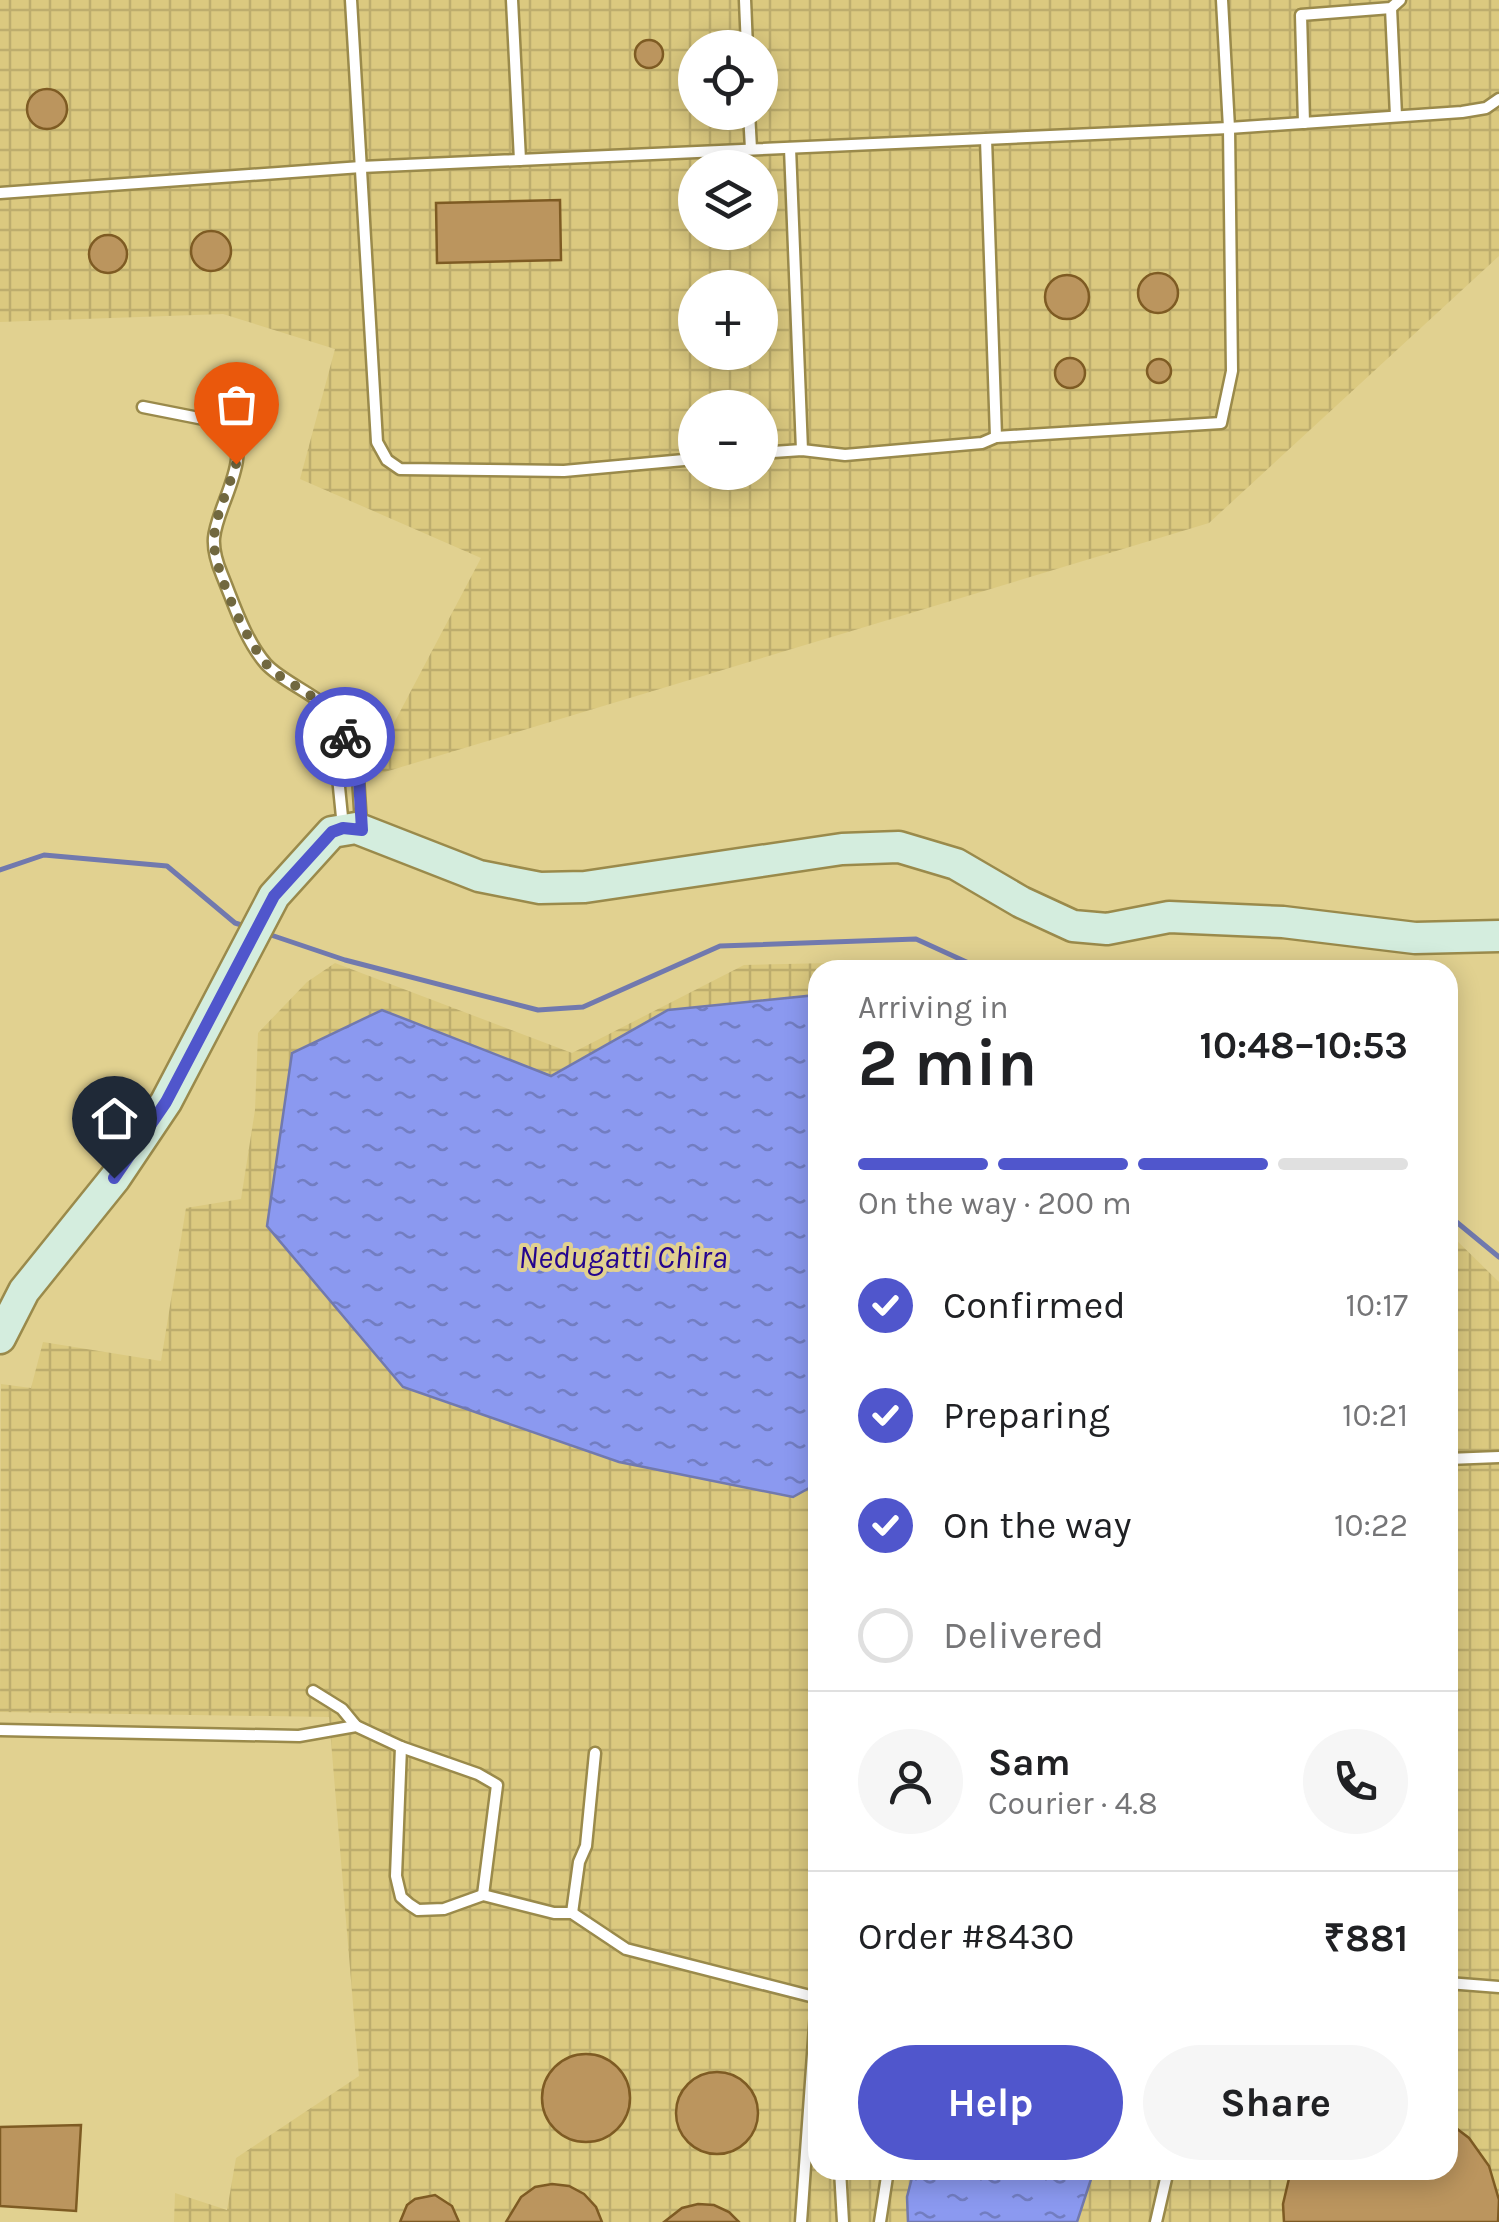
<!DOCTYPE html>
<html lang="en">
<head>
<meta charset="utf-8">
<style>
  :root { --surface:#fff; --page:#f6f6f6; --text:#202124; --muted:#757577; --line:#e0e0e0; --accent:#5056cc }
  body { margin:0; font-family:Karla,sans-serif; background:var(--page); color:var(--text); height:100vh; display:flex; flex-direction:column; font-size:38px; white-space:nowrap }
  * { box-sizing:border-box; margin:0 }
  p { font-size:32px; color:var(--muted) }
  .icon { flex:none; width:55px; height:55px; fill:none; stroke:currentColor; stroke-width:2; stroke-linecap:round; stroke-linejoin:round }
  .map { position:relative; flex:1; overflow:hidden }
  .panel { position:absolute; left:808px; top:960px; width:650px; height:1220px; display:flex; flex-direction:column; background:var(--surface); border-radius:30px; box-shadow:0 5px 25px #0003 }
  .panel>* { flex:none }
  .controls { position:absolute; left:678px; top:30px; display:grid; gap:20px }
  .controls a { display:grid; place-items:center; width:100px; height:100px; border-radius:50%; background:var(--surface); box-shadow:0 5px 25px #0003; font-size:50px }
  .pin { position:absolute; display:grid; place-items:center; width:85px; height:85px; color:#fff; margin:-102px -42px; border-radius:50% 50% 50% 0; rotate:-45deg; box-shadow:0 0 10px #0007 }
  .pin .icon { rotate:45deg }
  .courier { position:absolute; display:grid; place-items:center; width:100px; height:100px; margin:-50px; border:8px solid #5056cc; border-radius:50%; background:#fff; color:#222; box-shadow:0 2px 12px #0007 }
  .overview em { font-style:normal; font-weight:700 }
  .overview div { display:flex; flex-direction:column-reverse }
  .overview { display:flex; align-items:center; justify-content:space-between; height:170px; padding:0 50px }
  h1 { font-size:65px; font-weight:700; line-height:75px }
  .bar { display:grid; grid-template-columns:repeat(4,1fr); gap:15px 10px; align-content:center; height:120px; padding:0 50px }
  .bar i { height:12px; border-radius:8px; background:var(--line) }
  .bar .current { background:var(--accent) }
  .bar p { grid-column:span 4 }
  .line { display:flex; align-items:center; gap:25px; padding:0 50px; border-top:2px solid var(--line) }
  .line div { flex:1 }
  .round { display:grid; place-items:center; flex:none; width:105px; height:105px; border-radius:52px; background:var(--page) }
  ol { padding:0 50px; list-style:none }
  li { display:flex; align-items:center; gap:30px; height:110px }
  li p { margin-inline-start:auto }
  li .icon { padding:10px; border-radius:50%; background:var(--accent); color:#fff; stroke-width:4 }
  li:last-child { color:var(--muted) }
  li i { width:55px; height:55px; border:5px solid var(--line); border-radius:50% }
  .cta { display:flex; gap:20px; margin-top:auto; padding:20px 50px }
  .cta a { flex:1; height:115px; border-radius:60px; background:var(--accent); color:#fff; font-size:40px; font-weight:700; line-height:115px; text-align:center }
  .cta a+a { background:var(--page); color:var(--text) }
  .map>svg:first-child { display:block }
</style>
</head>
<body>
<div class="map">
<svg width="1499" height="2222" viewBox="0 0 1499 2222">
  <defs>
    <pattern id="industrial-grid" width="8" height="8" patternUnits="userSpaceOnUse" patternTransform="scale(2.5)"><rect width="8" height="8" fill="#dbc97f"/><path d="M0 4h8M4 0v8" fill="none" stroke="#bdad6d"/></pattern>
    <pattern id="water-ripples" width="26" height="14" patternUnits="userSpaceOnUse" patternTransform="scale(2.5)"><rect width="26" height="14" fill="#8b99f0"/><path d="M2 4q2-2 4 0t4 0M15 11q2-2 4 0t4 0" fill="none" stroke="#727dc1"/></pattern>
  </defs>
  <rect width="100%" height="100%" fill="#e1d190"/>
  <!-- industrial -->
  <g fill="url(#industrial-grid)" fill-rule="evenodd">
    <path d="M0 0H1499V256L1209 523 365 778 481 558 300 479 335 349 223 314 0 322ZM695 48H760V112H695ZM695 168H760V232H695ZM695 288H760V352H695ZM695 408H760V472H695Z"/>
    <polygon points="922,961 937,970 818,970 818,2170 1448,2170 1448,1232 1499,1282 1499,2222 174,2222 175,2193 227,2210 236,2158 359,2076 329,1717 0,1712 1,1384 31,1388 43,1342 161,1361 186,1208 241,1199 255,1110 258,1033 307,982 335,963 572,1053 744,965"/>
  </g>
  <!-- water -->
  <g fill="url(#water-ripples)" stroke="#7179ae" stroke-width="2.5">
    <polygon points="817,995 818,1483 793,1497 619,1462 403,1387 267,1226 292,1053 382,1010 551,1076 668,1010"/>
    <polygon points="914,2170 1094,2170 1077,2222 908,2222 907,2197"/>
  </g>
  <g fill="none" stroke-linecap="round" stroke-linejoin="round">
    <!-- stream -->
    <g stroke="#7179ae" stroke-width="5">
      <polyline points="0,870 44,855 167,866 235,923 248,927"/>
      <polyline points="268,934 345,960 538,1010 583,1007 720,946 916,939 984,970"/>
      <polyline points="1448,1215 1499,1257"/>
    </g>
  </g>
  <!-- building -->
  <g fill="#bb955e" stroke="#7e5b23" stroke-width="2.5">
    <circle cx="649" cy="54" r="14"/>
    <circle cx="47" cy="109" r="20"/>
    <polygon points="560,200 561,260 437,263 436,203"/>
    <circle cx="211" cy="251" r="20"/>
    <circle cx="108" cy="254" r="19"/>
    <circle cx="1158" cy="293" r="20"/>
    <circle cx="1067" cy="297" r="22"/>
    <circle cx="1070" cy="373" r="15"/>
    <circle cx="1159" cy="371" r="12"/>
    <circle cx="586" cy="2098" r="44"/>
    <circle cx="717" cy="2113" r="41"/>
    <polygon points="1448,2122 1469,2138 1489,2166 1499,2200 1498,2222 1284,2222 1283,2204 1291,2170 1448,2170"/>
    <polygon points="81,2125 76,2211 0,2206 0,2127"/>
    <polygon points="552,2184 569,2186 584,2194 596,2207 602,2222 506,2222 521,2197 535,2187"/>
    <polygon points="435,2195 452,2206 459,2222 400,2222 407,2205 415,2199"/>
    <polygon points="698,2204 714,2205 729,2212 739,2222 664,2222 682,2208"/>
  </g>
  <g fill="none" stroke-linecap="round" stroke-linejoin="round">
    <defs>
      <g id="lane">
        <polyline points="351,0 377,442 387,460 400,469 564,471 695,459"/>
        <polyline points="512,0 520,160"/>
        <polyline points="745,0 747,48"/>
        <polyline points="1391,8 1396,116"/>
        <polyline points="749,112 751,149"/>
        <polyline points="1304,123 1301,15 1391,8 1400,0"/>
        <polyline points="986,139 996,437"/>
        <polyline points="790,148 802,450"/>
        <polyline points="0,193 361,167 1229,128 1462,112 1486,108 1499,99"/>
        <path d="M143 407 224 423C258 452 217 503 214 538 213 551 217 563 222 575 234 604 245 640 266 664 285 685 332 700 342 726 346 735 346 746 347 756"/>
        <polyline points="760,453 802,450 845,455 982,443 996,437 1221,423 1232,371 1229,128 1222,0"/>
        <polyline points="343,827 337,767 341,759 352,755 357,762 361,824"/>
        <polyline points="1448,1459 1499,1457"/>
        <polyline points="313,1691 342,1709 356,1726"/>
        <polyline points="0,1730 299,1736 356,1726 401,1747 478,1774 497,1785 483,1895"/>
        <polyline points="401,1747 396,1876 401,1897 409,1904 418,1910 444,1909 483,1895 554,1913 572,1913 626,1949 818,1998"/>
        <polyline points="572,1913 579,1862 586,1846 595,1753"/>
        <polyline points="1448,1983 1499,1987"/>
        <polyline points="840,2170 843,2222"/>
        <polyline points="801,2222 817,1998"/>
        <polyline points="880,2222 888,2170"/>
        <polyline points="1156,2222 1168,2170"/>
      </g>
      <polyline id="secondary" points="0,1338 24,1291 115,1178 166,1102 274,896 332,832 356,828 479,876 540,888 585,887 842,849 899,847 956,864 1021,902 1073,926 1107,929 1169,917 1283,922 1415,938 1499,936"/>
    </defs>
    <!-- lane casing -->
    <use href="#lane" stroke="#9a8a4b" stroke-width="15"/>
    <!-- secondary casing -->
    <use href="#secondary" stroke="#9a8a4b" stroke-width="35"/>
    <!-- lane -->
    <use href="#lane" stroke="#fff" stroke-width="10"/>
    <!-- secondary -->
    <use href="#secondary" stroke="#d4edde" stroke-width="30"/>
  </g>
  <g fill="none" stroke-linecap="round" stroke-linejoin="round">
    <!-- done -->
    <path stroke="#71683f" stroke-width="10" stroke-dasharray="0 18" d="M236 464C229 488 215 515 214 539 212 568 251 653 273 671 299 691 337 704 345 737"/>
    <!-- route -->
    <polyline stroke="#5056cc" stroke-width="12" points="114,1178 166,1102 274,896 332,832 343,828 362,830 358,762 352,755 347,756 345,737"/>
  </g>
  <g text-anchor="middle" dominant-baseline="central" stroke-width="8" stroke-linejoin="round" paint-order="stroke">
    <!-- water labels -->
    <g font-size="32" font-style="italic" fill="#24048e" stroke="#e1d190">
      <text x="623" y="1257">Nedugatti Chira</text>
    </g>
  </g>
</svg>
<div class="controls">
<a><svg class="icon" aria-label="locate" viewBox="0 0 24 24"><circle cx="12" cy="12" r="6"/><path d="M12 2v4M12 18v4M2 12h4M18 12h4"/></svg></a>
<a><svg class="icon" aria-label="layers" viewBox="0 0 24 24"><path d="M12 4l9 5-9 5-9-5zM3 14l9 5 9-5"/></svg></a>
<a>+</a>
<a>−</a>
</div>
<div class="pin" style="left:236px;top:464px;background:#ea580c"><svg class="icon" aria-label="bag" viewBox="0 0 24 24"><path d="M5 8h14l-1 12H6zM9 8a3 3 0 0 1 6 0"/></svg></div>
<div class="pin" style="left:114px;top:1178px;background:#1f2937"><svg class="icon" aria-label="home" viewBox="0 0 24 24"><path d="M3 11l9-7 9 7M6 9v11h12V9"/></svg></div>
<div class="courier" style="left:345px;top:737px"><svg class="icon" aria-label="bike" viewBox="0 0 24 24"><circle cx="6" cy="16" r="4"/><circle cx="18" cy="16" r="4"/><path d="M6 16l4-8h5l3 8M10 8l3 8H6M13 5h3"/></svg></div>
<section class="panel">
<div class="overview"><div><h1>2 min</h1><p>Arriving in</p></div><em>10:48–10:53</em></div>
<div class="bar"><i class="current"></i><i class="current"></i><i class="current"></i><i></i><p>On the way · 200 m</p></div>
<ol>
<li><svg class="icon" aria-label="check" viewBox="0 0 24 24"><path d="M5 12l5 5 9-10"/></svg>Confirmed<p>10:17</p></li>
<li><svg class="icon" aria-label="check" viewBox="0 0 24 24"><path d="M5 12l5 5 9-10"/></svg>Preparing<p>10:21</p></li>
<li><svg class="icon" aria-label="check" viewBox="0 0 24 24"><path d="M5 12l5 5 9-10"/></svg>On the way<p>10:22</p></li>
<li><i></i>Delivered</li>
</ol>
<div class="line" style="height:180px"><a class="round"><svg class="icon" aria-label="person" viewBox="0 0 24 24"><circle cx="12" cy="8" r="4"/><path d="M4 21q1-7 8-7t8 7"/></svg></a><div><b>Sam</b><p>Courier · 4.8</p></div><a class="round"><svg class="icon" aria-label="phone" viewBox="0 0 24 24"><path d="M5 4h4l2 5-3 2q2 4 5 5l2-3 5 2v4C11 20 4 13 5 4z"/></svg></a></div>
<div class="line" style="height:130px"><div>Order #8430</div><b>₹881</b></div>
<div class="cta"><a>Help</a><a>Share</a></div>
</section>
</div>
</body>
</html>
